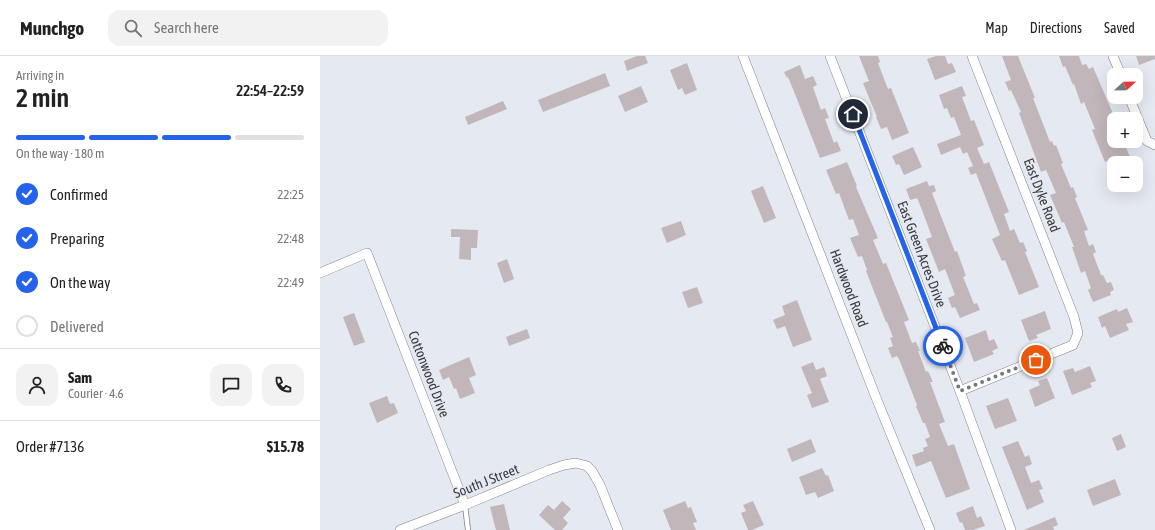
<!DOCTYPE html>
<html lang="en">
<head>
<meta charset="utf-8">
<style>
  :root { --surface:#fff; --page:#f2f2f2; --text:#222; --muted:#767676; --line:#e0e0e0; --accent:#2563eb }
  body { margin:0; font-family:"Asap Condensed",sans-serif; background:var(--page); color:var(--text); height:100vh; display:flex; flex-direction:column; font-size:15px; white-space:nowrap }
  * { box-sizing:border-box; margin:0 }
  p { font-size:13px; color:var(--muted) }
  .icon { flex:none; width:22px; height:22px; fill:none; stroke:currentColor; stroke-width:2; stroke-linecap:round; stroke-linejoin:round }
  .map { position:relative; flex:1; overflow:hidden }
  .panel { display:flex; flex-direction:column; background:var(--surface); width:320px }
  .panel>* { flex:none }
  .needle { width:26px; rotate:68deg }
  .buttons { position:absolute; left:787px; top:12px; display:grid; gap:8px }
  .buttons a { display:grid; place-items:center; width:36px; height:36px; border-radius:8px; background:var(--surface); box-shadow:0 4px 16px #0002; font-size:20px }
  .pin { position:absolute; display:grid; place-items:center; width:34px; height:34px; color:#fff; margin:-17px; border:2px solid #fff; border-radius:50%; box-shadow:0 1px 4px #0007 }
  .courier { position:absolute; display:grid; place-items:center; width:40px; height:40px; margin:-20px; border:3px solid #2563eb; border-radius:50%; background:#fff; color:#222; box-shadow:0 1px 5px #0007 }
  .head em { font-style:normal; font-weight:600 }
  .head div { display:flex; flex-direction:column-reverse }
  .head { display:flex; align-items:center; justify-content:space-between; height:68px; padding:0 16px }
  h1 { font-size:26px; font-weight:600; line-height:30px }
  .bar { display:grid; grid-template-columns:repeat(4,1fr); gap:6px 4px; align-content:center; height:48px; padding:0 16px }
  .bar i { height:5px; border-radius:3px; background:var(--line) }
  .bar .selected { background:var(--accent) }
  .bar p { grid-column:span 4 }
  .line { display:flex; align-items:center; gap:10px; padding:0 16px; border-top:1px solid var(--line) }
  .line div { flex:1 }
  .round { display:grid; place-items:center; flex:none; width:42px; height:42px; border-radius:12px; background:var(--page) }
  ol { padding:0 16px; list-style:none }
  li { display:flex; align-items:center; gap:12px; height:44px }
  li p { margin-inline-start:auto }
  li .icon { padding:4px; border-radius:50%; background:var(--accent); color:#fff; stroke-width:4 }
  li:last-child { color:var(--muted) }
  li i { width:22px; height:22px; border:2px solid var(--line); border-radius:50% }
  header { display:flex; align-items:center; gap:24px; box-sizing:border-box; height:56px; padding:0 20px; background:var(--surface); border-bottom:1px solid var(--line) }
  header strong { font-size:19px }
  nav { display:flex; gap:22px; margin-inline-start:auto; font-size:14px }
  .search { width:280px; height:36px; background:var(--page); display:flex; align-items:center; gap:10px; box-sizing:border-box; padding:0 14px; border-radius:12px; color:var(--muted); font-size:15px }
  main { display:flex; flex:1; min-height:0 }
  .map>svg:first-child { display:block }
</style>
</head>
<body>
<header>
<strong>Munchgo</strong>
<div class="search"><svg class="icon" aria-label="search" viewBox="0 0 24 24"><circle cx="10" cy="10" r="6"/><path d="M15 15l6 6"/></svg>Search here</div>
<nav><a>Map</a><a>Directions</a><a>Saved</a></nav>
</header>
<main>
<section class="panel">
<div class="head"><div><h1>2 min</h1><p>Arriving in</p></div><em>22:54–22:59</em></div>
<div class="bar"><i class="selected"></i><i class="selected"></i><i class="selected"></i><i></i><p>On the way · 180 m</p></div>
<ol>
<li><svg class="icon" aria-label="check" viewBox="0 0 24 24"><path d="M5 12l5 5 9-10"/></svg>Confirmed<p>22:25</p></li>
<li><svg class="icon" aria-label="check" viewBox="0 0 24 24"><path d="M5 12l5 5 9-10"/></svg>Preparing<p>22:48</p></li>
<li><svg class="icon" aria-label="check" viewBox="0 0 24 24"><path d="M5 12l5 5 9-10"/></svg>On the way<p>22:49</p></li>
<li><i></i>Delivered</li>
</ol>
<div class="line" style="height:72px"><a class="round"><svg class="icon" aria-label="person" viewBox="0 0 24 24"><circle cx="12" cy="8" r="4"/><path d="M4 21q1-7 8-7t8 7"/></svg></a><div><b>Sam</b><p>Courier · 4.6</p></div><a class="round"><svg class="icon" aria-label="chat" viewBox="0 0 24 24"><path d="M4 5h16v11H9l-5 4z"/></svg></a><a class="round"><svg class="icon" aria-label="phone" viewBox="0 0 24 24"><path d="M5 4h4l2 5-3 2q2 4 5 5l2-3 5 2v4C11 20 4 13 5 4z"/></svg></a></div>
<div class="line" style="height:52px"><div>Order #7136</div><b>$15.78</b></div>
</section>
<div class="map">
<svg width="835" height="474" viewBox="0 0 835 474">
  <rect width="100%" height="100%" fill="#e5e9f1"/>
  <!-- building -->
  <g fill="#c1b7bb">
    <polygon points="317,0 325,0 328,7 307,15 304,5"/>
    <polygon points="539,0 558,0 560,6 558,7 568,33 571,32 589,77 572,84 567,71 561,73 556,61 557,61 543,27 549,25"/>
    <polygon points="616,0 625,0 628,8 632,7 636,16 615,24 607,3"/>
    <polygon points="682,0 698,0 715,42 713,42 730,86 732,85 734,90 736,89 743,107 741,108 751,132 753,131 757,141 755,142 768,174 764,175 769,190 773,188 776,196 773,198 781,219 783,219 787,227 791,226 794,234 790,236 791,239 773,246 768,234 771,232 765,215 761,217 752,191 754,191 744,166 742,167 730,139 736,137 726,114 721,116 699,57 701,56 691,34 689,35 685,26 691,24"/>
    <polygon points="739,0 759,0 762,9 766,8 769,13 773,11 794,60 794,88 798,87 800,91 805,88 812,107 789,107 788,105 785,106 772,74 775,73 764,46 761,48 754,28 753,29 745,10 743,11"/>
    <polygon points="816,0 835,0 835,3 819,9"/>
    <polygon points="367,7 377,34 365,39 362,32 358,34 350,14"/>
    <polygon points="480,9 485,23 493,20 497,29 493,31 501,54 505,52 509,62 505,63 514,87 517,85 521,95 500,102 475,38 468,21 467,22 464,16"/>
    <polygon points="285,17 290,30 223,56 218,44"/>
    <polygon points="321,30 328,46 305,56 298,40"/>
    <polygon points="642,30 646,40 642,41 651,65 654,64 664,89 657,92 664,108 669,106 689,156 684,158 690,175 694,173 700,187 703,186 707,195 705,196 719,231 699,239 685,204 682,205 672,183 680,179 656,117 651,119 648,112 653,110 647,96 643,98 640,91 621,99 617,88 641,79 634,61 631,62 627,52 624,53 619,39"/>
    <polygon points="183,45 187,53 148,69 145,61"/>
    <polygon points="593,91 602,111 584,119 579,108 576,109 572,100"/>
    <polygon points="527,106 537,130 536,131 558,182 553,184 563,208 566,207 589,264 584,266 592,287 596,286 600,295 598,295 606,316 608,315 613,326 610,326 625,366 619,368 628,390 634,388 650,433 626,442 611,405 596,411 592,399 604,395 603,392 608,390 605,383 610,381 605,367 603,367 596,350 597,349 579,303 577,300 572,302 568,292 573,290 570,282 573,281 567,266 566,266 546,215 547,214 542,200 538,201 530,182 539,179 533,163 529,164 519,137 516,138 506,114"/>
    <polygon points="607,125 609,130 614,129 616,135 612,137 635,196 637,195 646,220 643,221 654,248 657,247 660,254 640,262 635,251 632,252 628,242 635,239 625,213 619,216 606,183 612,181 602,154 597,142 590,144 586,133"/>
    <polygon points="443,130 456,162 444,167 431,135"/>
    <polygon points="361,165 366,179 347,187 341,172"/>
    <polygon points="131,173 158,174 157,192 151,192 151,204 139,203 140,181 131,181"/>
    <polygon points="187,203 194,223 184,227 177,207"/>
    <polygon points="377,231 383,247 368,252 362,236"/>
    <polygon points="477,244 492,284 473,291 465,270 457,273 453,264 465,259 462,250"/>
    <polygon points="807,252 813,266 806,268 809,274 790,282 785,270 782,272 778,261 797,253 798,256"/>
    <polygon points="725,255 731,273 716,279 718,282 709,285 701,264"/>
    <polygon points="34,257 45,286 34,290 23,261"/>
    <polygon points="207,273 210,282 189,290 186,281"/>
    <polygon points="666,274 669,285 674,283 678,292 672,295 674,298 654,306 645,282"/>
    <polygon points="149,301 156,319 149,322 155,337 140,343 136,332 134,333 129,321 123,324 119,314"/>
    <polygon points="493,306 496,314 504,311 507,320 500,323 509,346 492,352 487,339 492,337 481,311"/>
    <polygon points="770,310 776,325 770,327 772,331 752,339 743,315 753,312 755,316"/>
    <polygon points="727,322 735,342 715,351 709,334 720,329 718,325"/>
    <polygon points="67,340 70,348 74,347 78,357 57,367 49,347"/>
    <polygon points="688,342 697,365 675,373 666,350"/>
    <polygon points="801,378 806,391 797,395 792,382"/>
    <polygon points="491,383 496,396 472,406 467,393"/>
    <polygon points="698,385 705,401 709,399 712,408 705,411 711,427 719,424 723,433 719,434 724,446 707,454 682,391"/>
    <polygon points="502,412 506,420 508,419 514,435 498,442 495,436 486,439 479,421"/>
    <polygon points="795,423 801,439 773,450 767,434"/>
    <polygon points="242,445 251,453 243,462 248,467 242,474 235,474 219,459 228,449 234,454"/>
    <polygon points="365,445 368,452 371,451 377,466 373,467 376,474 351,474 343,454"/>
    <polygon points="433,445 444,469 432,474 428,474 421,457 426,455 423,449"/>
    <polygon points="184,448 190,474 176,474 170,451"/>
    <polygon points="653,450 657,462 661,460 665,470 653,474 645,474 642,466 640,467 636,457"/>
    <polygon points="735,461 738,469 733,471 734,474 704,474"/>
  </g>
  <g fill="none" stroke-linecap="round" stroke-linejoin="round">
    <defs>
      <polyline id="lane" points="145,449 148,474"/>
      <g id="street">
        <polyline points="423,0 557,344 610,474"/>
        <polyline points="510,0 640,335 691,474"/>
        <polyline points="793,0 801,19"/>
        <polyline points="809,41 827,85 835,89"/>
        <polyline points="0,217 47,197 145,449"/>
        <polyline points="640,335 753,289 758,277 754,261 652,0"/>
        <polyline points="80,474 145,449 229,414 244,409 256,407 267,410 272,415 280,429 298,474"/>
      </g>
    </defs>
    <!-- lane casing -->
    <use href="#lane" stroke="#7d8087" stroke-width="6"/>
    <!-- street casing -->
    <use href="#street" stroke="#7d8087" stroke-width="10"/>
    <!-- lane -->
    <use href="#lane" stroke="#fff" stroke-width="4.5"/>
    <!-- street -->
    <use href="#street" stroke="#fff" stroke-width="9"/>
  </g>
  <g fill="none" stroke-linecap="round" stroke-linejoin="round">
    <!-- done -->
    <polyline stroke="#75787d" stroke-width="4" stroke-dasharray="0 7.2" points="623,290 640,335 716,304"/>
    <!-- route -->
    <polyline stroke="#2563eb" stroke-width="5" points="533,58 623,290"/>
  </g>
  <g text-anchor="middle" dominant-baseline="central" stroke-width="3" stroke-linejoin="round" paint-order="stroke">
    <!-- street labels -->
    <g font-size="14" fill="#393b3e" stroke="#e5e9f1">
      <text transform="translate(722 139) rotate(69)">East Dyke Road</text>
      <text transform="translate(602 198) rotate(69)">East Green Acres Drive</text>
      <text transform="translate(529 232) rotate(69)">Hardwood Road</text>
      <text transform="translate(109 318) rotate(69)">Cottonwood Drive</text>
      <text transform="translate(166 425) rotate(-22)">South J Street</text>
    </g>
  </g>
</svg>
<div class="buttons">
<a><svg class="needle" viewBox="-14 -14 28 28"><path d="M0-13l5 13h-10z" fill="#e53935"/><path d="M0 13l5-13h-10z" fill="#767676"/></svg></a>
<a>+</a>
<a>−</a>
</div>
<div class="pin" style="left:716px;top:304px;background:#ea580c"><svg class="icon" aria-label="bag" viewBox="0 0 24 24"><path d="M5 8h14l-1 12H6zM9 8a3 3 0 0 1 6 0"/></svg></div>
<div class="pin" style="left:533px;top:58px;background:#1f2937"><svg class="icon" aria-label="home" viewBox="0 0 24 24"><path d="M3 11l9-7 9 7M6 9v11h12V9"/></svg></div>
<div class="courier" style="left:623px;top:290px"><svg class="icon" aria-label="bike" viewBox="0 0 24 24"><circle cx="6" cy="16" r="4"/><circle cx="18" cy="16" r="4"/><path d="M6 16l4-8h5l3 8M10 8l3 8H6M13 5h3"/></svg></div>
</div>
</main>
</body>
</html>
